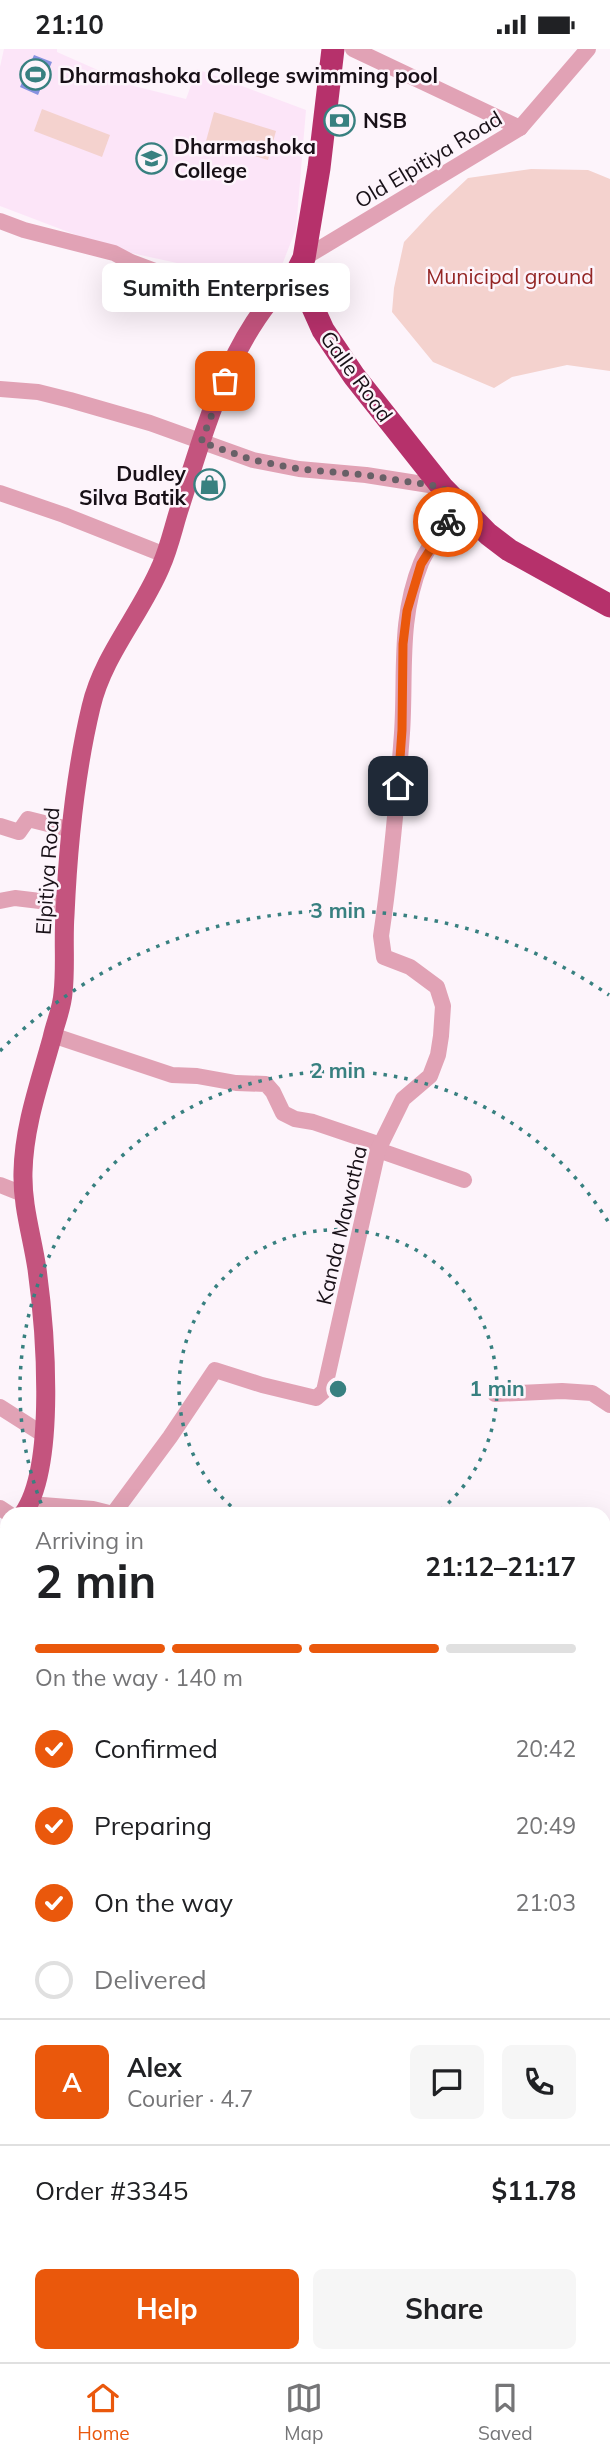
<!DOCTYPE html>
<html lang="en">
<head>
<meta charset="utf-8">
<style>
  :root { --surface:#fff; --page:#f6f6f6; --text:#202124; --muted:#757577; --line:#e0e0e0; --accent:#ea580c }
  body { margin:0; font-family:Mulish,sans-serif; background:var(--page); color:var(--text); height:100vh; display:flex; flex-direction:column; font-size:26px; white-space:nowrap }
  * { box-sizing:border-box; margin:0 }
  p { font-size:23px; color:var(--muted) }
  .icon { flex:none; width:38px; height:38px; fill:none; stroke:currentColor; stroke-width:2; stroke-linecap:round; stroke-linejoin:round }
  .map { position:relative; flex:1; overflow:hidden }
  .details { position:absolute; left:0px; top:1458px; width:611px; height:856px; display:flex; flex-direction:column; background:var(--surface); border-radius:21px 21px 0 0; box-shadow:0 7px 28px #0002 }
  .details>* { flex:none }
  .pin { position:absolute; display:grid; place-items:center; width:60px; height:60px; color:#fff; margin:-30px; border-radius:14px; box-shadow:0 4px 10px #0006 }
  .courier { position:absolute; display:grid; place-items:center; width:70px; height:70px; margin:-35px; border:5px solid #ea580c; border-radius:50%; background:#fff; color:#222; box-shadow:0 2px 9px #0007 }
  .bubble { position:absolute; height:49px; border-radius:10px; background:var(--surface); box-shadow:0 7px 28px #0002; font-size:23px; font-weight:700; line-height:49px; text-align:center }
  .summary em { font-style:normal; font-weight:700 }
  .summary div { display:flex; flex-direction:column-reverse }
  .summary { display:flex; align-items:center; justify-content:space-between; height:119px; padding:0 35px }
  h1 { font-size:46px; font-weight:700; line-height:52px }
  .bar { display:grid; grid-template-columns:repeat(4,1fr); gap:10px 7px; align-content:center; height:84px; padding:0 35px }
  .bar i { height:9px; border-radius:5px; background:var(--line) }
  .bar .selected { background:var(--accent) }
  .bar p { grid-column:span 4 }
  .line { display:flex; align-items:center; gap:18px; padding:0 35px; border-top:2px solid var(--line) }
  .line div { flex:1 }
  .round { display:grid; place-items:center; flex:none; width:74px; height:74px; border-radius:10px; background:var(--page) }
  ol { padding:0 35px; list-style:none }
  li { display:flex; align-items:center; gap:21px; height:77px }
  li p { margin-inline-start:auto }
  li .icon { padding:7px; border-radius:50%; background:var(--accent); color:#fff; stroke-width:4 }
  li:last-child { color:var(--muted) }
  li i { width:38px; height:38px; border:4px solid var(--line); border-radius:50% }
  .primary-button { display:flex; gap:14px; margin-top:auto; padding:14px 35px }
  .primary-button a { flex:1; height:80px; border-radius:10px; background:var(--accent); color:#fff; font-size:28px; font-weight:700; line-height:80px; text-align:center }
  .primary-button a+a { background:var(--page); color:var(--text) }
  .status { display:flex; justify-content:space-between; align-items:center; height:49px; padding:0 35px; background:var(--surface); direction:ltr }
  .status svg { height:19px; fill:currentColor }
  .menu { display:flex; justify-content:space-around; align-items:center; height:98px; border-top:2px solid var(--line); background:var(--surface); font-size:19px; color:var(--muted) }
  .menu a { display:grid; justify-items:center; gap:4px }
  .menu .selected { color:var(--accent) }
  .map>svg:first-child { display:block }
</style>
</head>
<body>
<div class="status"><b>21:10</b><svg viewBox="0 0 49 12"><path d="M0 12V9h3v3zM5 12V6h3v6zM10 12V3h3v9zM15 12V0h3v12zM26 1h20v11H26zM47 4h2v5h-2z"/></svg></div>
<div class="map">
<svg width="610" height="2313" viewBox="0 0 610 2313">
  <rect width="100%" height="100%" fill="#fdf4fb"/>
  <!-- built -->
  <polygon fill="#fce5f8" points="4,0 57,0 57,3 134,37 186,50 197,20 306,61 296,180 275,234 207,214 177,214 113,200 0,157 0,18"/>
  <!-- green -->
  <g fill="#f4d2ce">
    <polygon points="42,60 110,86 102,108 34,82"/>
    <polygon points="214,63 276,82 268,111 206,92"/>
    <polygon points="531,120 588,121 610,130 610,322 567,316 512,328 494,339 433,313 392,263 394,239 404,193 432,163 468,129"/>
  </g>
  <!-- water -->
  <g fill="#8792e0">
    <polygon points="34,6 52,13 38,46 20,38"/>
    <polygon points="7,1833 7,2168 0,2135 0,1842"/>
    <polygon points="7,2238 7,2306 420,2306 422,2313 0,2313 0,2253"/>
  </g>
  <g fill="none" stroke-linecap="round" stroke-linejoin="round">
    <!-- minor -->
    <g stroke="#e1a2b5" stroke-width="16">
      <polyline points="353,0 520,79"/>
      <polyline points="0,172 24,181 114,204 131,213 187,234 229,225 277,241"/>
      <polyline points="304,209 520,79 588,0"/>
      <polyline points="0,340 38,343 70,351 150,374 253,411 299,420 366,426 442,438"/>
      <polyline points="0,444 64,466 165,506"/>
      <polyline points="0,777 19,783 28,770 72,781"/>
      <polyline points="0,852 15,849 65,855"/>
      <polyline points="52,986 172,1026 197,1027 236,1034 266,1035 273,1043 283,1064 295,1070 313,1073 381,1096"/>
      <polyline points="378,1101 464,1131"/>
      <polyline points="0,1136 23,1145"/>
      <polyline points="495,1345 562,1342 592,1344 610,1356"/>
      <polyline points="0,1358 44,1386"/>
      <polyline points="30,1455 93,1460 113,1465"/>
      <polyline points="0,1459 9,1465"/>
      <path d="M113 1465 170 1388 215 1321 262 1336 316 1349 324 1342 378 1101 403 1050 430 1027 438 1006 441 987 443 957 437 938 410 918 384 908 381 887C391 820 397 752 402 684 406 627 398 570 421 514 430 493 447 475 460 457"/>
      <polyline points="604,1596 610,1587"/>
      <polyline points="604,1726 610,1729"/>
      <polyline points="604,1775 610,1764"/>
      <polyline points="604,1917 610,1922"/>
      <polyline points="610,1949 606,1958 610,1970"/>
    </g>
    <!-- major -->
    <g stroke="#c4547e" stroke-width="19">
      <path d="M23 1465C57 1417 45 1278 37 1220 32 1187 22 1156 23 1123 24 1076 40 1033 52 989 55 974 62 960 63 944 66 918 63 892 65 866 68 797 75 725 91 658 103 606 141 565 161 517 169 499 173 480 179 461 205 380 231 281 297 223"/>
      <polyline points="0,1493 7,1485"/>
    </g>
    <!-- highway -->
    <polyline stroke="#b6316b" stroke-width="23" points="333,0 319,119 304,209 297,223 323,281 354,327 442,438 488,485 509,501 610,557"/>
  </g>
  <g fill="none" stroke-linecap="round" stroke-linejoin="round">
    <!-- done -->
    <polyline stroke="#686067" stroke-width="7" stroke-dasharray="0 12.6" points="225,332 201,393 253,411 299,420 366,426 442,438 460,457 448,473"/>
    <!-- route -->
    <polyline stroke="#ea580c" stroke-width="9" points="398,737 402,681 403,595 407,562 421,515 448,473"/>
  </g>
  <!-- distance rings -->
  <g fill="none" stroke="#388080" stroke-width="3.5" stroke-dasharray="3.5 7">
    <path d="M239 1464A159 159 0 1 1 437 1464"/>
    <path d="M45 1464A318 318 0 0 1 609 1174"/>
    <path d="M0 1002A478 478 0 0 1 609 946"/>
  </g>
  <!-- icons -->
  <defs>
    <symbol id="stadium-ring" viewBox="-11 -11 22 22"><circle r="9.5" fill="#fdf4fb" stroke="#388080" stroke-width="1.5"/><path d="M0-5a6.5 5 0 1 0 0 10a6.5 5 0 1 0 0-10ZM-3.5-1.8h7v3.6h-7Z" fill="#388080"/></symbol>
    <symbol id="bank-ring" viewBox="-11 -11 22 22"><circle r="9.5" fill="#fdf4fb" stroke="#388080" stroke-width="1.5"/><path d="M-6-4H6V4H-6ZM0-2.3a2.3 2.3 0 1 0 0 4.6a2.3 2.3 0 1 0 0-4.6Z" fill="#388080"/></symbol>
    <symbol id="university-ring" viewBox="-11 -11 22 22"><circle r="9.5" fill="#fdf4fb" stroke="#388080" stroke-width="1.5"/><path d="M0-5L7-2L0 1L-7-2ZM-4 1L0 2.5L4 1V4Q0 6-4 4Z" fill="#388080"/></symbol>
    <symbol id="shop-ring" viewBox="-11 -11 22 22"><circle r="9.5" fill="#fdf4fb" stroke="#388080" stroke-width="1.5"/><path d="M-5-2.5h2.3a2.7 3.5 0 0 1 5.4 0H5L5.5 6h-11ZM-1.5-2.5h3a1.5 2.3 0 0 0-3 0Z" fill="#388080"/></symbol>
  </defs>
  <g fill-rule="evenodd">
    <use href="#stadium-ring" x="18" y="8" width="35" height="35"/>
    <use href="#bank-ring" x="322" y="54" width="35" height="35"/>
    <use href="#university-ring" x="134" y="92" width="35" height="35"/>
    <use href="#shop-ring" x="192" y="418" width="35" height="35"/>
  </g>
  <g text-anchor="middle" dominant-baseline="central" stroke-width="5" stroke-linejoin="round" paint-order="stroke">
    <!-- poi labels -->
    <g font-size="21" font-weight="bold" fill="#181017" stroke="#fdf4fb" text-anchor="start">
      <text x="59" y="26">Dharmashoka College swimming pool</text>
      <text x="363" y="71">NSB</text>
      <text x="174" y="97">Dharmashoka<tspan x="174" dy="24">College</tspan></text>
      <text x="186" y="424" text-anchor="end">Dudley<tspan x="186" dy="24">Silva Batik</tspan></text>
    </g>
    <!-- street labels -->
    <g font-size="21" fill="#181017" stroke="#fdf4fb">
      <text transform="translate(428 110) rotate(-31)">Old Elpitiya Road</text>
      <text transform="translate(357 327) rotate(54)">Galle Road</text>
      <text transform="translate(47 822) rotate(-86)">Elpitiya Road</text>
      <text transform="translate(341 1176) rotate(-77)">Kanda Mawatha</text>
    </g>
    <!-- park labels -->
    <g font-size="21" fill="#942625" stroke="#fdf4fb">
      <text x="510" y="227">Municipal ground</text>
    </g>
  </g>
  <circle cx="338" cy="1340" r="10" fill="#388080" stroke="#fdf4fb" stroke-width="3.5"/>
  <g font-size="21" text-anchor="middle" font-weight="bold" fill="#388080" stroke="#fdf4fb" stroke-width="5" stroke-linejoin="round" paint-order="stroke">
    <text x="338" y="869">3 min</text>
    <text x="338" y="1029">2 min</text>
    <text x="497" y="1347">1 min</text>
  </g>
</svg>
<div class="pin" style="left:225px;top:332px;background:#ea580c"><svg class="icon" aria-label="bag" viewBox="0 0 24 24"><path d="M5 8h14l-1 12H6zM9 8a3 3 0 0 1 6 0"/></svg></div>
<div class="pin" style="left:398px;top:737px;background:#1f2937"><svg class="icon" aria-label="home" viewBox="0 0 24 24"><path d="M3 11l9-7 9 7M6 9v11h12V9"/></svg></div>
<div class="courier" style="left:448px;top:473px"><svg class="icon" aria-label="bike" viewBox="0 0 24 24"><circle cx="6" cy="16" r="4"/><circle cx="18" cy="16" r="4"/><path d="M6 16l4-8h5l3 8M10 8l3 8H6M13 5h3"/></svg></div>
<div class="bubble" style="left:102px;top:214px;width:248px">Sumith Enterprises</div>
<section class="details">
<div class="summary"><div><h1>2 min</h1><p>Arriving in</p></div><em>21:12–21:17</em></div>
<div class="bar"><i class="selected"></i><i class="selected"></i><i class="selected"></i><i></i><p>On the way · 140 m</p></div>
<ol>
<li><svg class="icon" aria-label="check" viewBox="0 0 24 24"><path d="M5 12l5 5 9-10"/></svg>Confirmed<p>20:42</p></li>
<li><svg class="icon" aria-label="check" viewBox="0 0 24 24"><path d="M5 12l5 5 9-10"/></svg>Preparing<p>20:49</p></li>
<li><svg class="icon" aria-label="check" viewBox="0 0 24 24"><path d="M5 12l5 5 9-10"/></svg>On the way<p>21:03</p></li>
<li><i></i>Delivered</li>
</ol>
<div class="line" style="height:126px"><b class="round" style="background:var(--accent);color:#fff">A</b><div><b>Alex</b><p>Courier · 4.7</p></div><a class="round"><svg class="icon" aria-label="chat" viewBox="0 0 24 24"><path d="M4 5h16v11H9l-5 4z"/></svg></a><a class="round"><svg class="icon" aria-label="phone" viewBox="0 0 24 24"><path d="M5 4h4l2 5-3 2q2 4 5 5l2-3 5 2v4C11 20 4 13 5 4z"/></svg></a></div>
<div class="line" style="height:91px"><div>Order #3345</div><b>$11.78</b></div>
<div class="primary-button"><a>Help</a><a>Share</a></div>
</section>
</div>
<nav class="menu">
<a class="selected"><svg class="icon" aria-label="home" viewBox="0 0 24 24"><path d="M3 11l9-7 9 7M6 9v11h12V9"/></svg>Home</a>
<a><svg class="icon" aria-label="map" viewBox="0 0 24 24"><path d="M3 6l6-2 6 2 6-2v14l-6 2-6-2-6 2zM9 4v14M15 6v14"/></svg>Map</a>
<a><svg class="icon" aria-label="saved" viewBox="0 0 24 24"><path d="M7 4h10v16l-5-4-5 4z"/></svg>Saved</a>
</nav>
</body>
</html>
